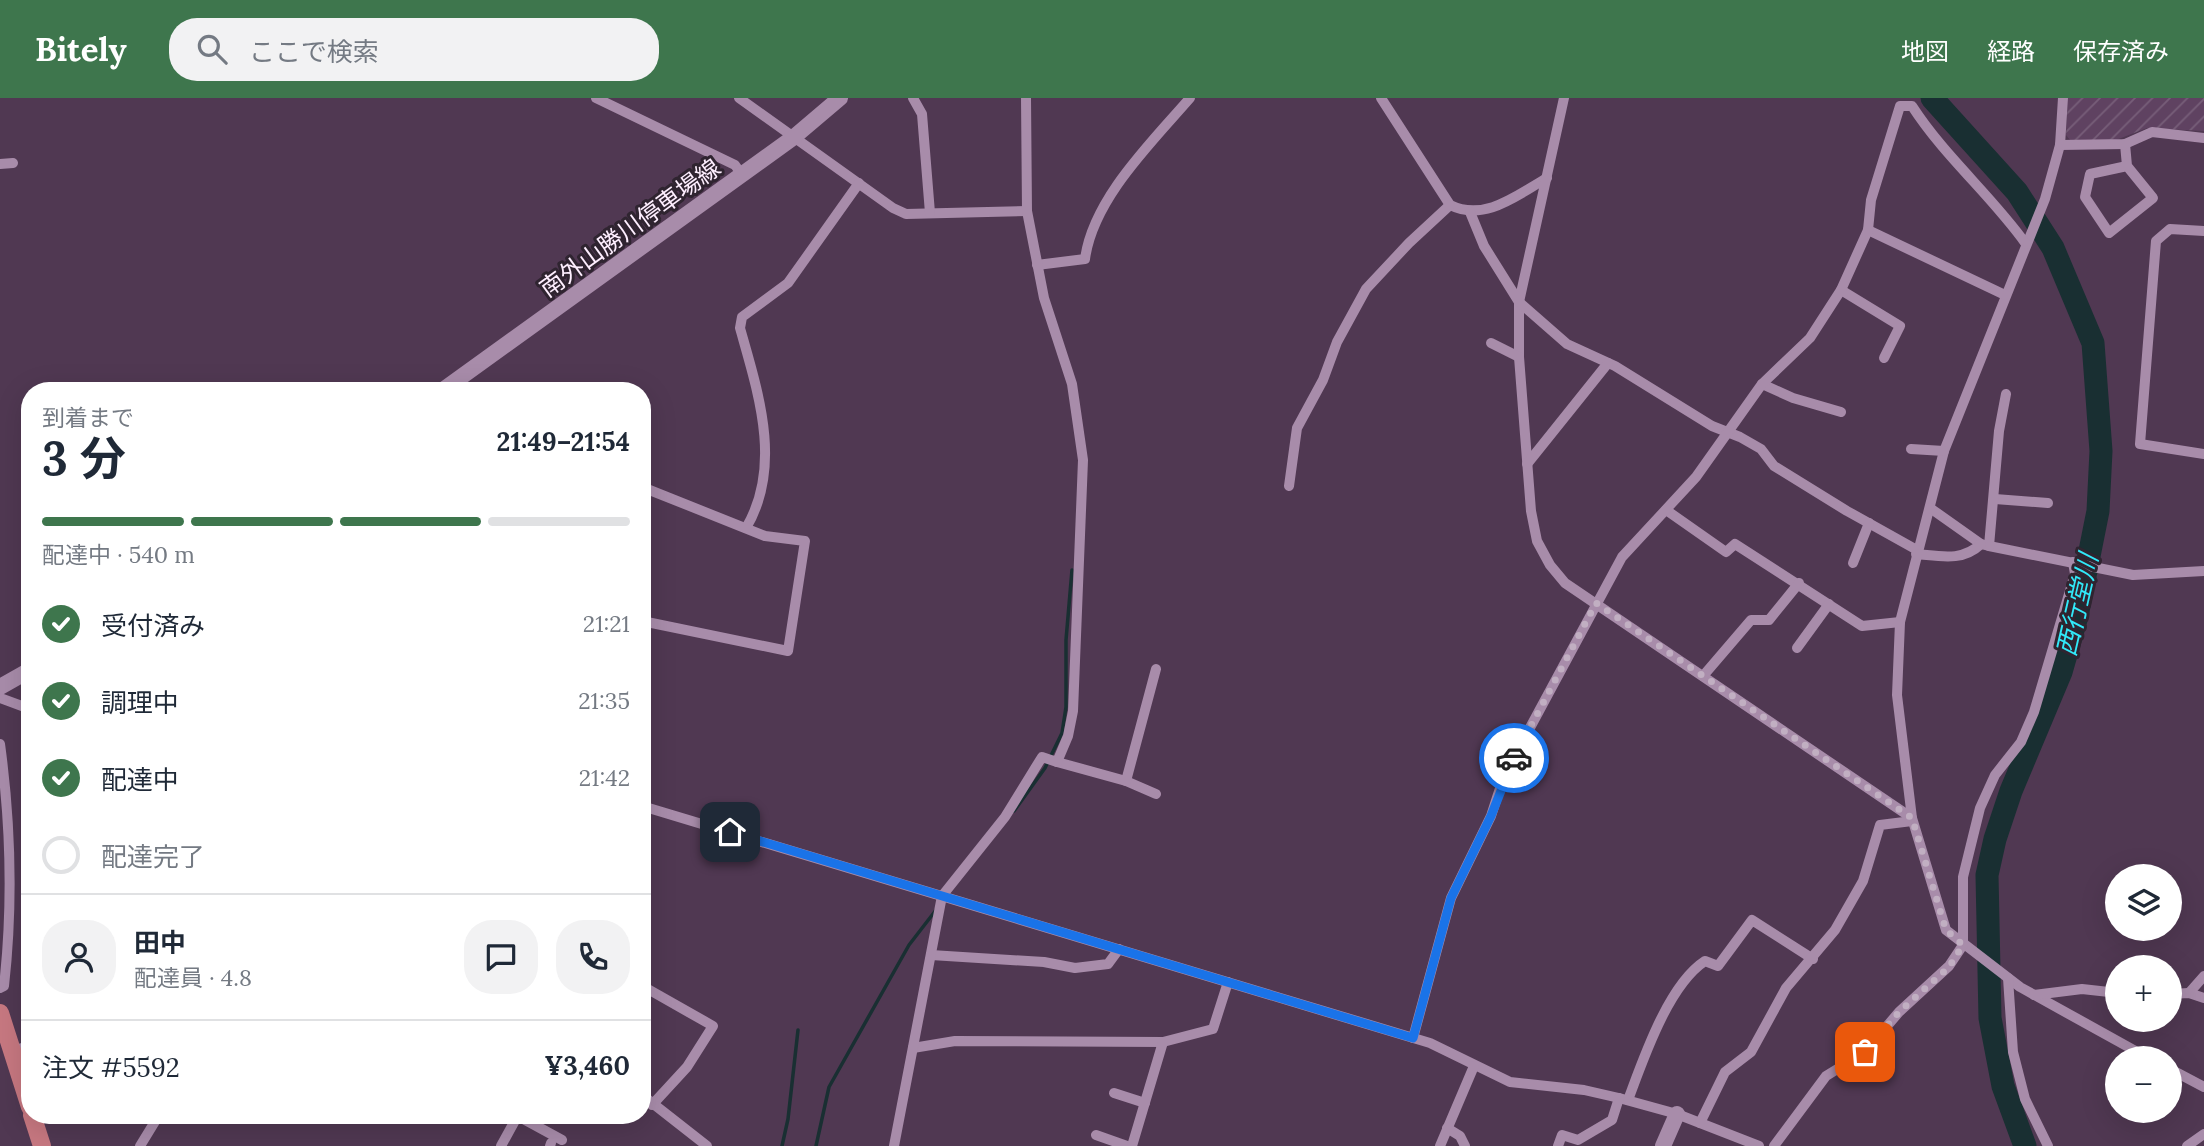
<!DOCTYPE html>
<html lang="ja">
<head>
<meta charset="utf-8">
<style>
  :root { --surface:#fff; --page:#f2f2f3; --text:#1f2937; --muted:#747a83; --line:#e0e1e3; --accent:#3e764d }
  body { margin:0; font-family:Lora,"Noto Sans JP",serif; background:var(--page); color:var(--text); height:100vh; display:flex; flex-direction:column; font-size:26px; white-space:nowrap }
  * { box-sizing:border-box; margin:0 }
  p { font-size:23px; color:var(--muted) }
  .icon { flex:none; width:38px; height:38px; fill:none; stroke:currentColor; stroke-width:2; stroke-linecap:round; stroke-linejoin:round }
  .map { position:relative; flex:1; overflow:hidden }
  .sheet { position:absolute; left:21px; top:284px; width:630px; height:742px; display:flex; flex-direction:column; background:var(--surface); border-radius:28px; box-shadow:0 7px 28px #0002 }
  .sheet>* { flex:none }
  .tools { position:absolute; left:2105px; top:766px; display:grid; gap:14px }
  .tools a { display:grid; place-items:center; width:77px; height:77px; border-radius:50%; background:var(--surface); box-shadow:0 7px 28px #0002; font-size:35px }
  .pin { position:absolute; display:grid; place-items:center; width:60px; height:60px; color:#fff; margin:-30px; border-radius:14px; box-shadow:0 4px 10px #0006 }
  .courier { position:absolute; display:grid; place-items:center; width:70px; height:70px; margin:-35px; border:5px solid #1a73e8; border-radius:50%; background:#fff; color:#222; box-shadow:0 2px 9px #0007 }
  .summary em { font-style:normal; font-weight:700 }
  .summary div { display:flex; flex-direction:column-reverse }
  .summary { display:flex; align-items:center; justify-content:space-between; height:119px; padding:0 21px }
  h1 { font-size:46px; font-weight:700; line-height:52px }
  .bar { display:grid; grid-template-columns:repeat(4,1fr); gap:10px 7px; align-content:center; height:84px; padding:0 21px }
  .bar i { height:9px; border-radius:5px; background:var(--line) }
  .bar .current { background:var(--accent) }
  .bar p { grid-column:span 4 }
  .line { display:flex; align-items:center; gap:18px; padding:0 21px; border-top:2px solid var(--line) }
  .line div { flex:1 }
  .round { display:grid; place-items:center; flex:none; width:74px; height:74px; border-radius:28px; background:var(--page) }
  ol { padding:0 21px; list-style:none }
  li { display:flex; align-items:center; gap:21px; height:77px }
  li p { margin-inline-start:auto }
  li .icon { padding:7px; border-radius:50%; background:var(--accent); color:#fff; stroke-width:4 }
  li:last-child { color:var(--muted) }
  li i { width:38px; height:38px; border:4px solid var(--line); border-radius:50% }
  header { display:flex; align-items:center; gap:42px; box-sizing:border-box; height:98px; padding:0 35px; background:var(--accent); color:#fff }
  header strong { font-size:33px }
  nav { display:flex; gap:38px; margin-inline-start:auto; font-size:24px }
  .search { width:490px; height:63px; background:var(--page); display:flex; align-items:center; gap:18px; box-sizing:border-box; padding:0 24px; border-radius:28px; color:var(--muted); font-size:26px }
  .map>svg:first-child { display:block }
</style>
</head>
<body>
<header>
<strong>Bitely</strong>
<div class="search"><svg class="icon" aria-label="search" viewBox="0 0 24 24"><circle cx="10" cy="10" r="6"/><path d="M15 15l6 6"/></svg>ここで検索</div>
<nav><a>地図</a><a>経路</a><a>保存済み</a></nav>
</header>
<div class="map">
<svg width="2204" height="1048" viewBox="0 0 2204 1048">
  <defs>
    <pattern id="industrial-furrows" width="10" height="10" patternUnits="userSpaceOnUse" patternTransform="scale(1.75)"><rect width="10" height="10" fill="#5f4261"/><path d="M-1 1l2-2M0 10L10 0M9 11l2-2" fill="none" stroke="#775e79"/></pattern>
  </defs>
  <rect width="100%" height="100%" fill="#503852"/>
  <!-- industrial -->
  <polygon fill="url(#industrial-furrows)" points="2068,0 2204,0 2204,33 2147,30 2108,45 2071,43 2066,37"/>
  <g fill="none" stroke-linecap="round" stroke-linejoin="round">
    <!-- stream -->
    <g stroke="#192f32" stroke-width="3.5">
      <polyline points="1014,713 1045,670 1062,635 1066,609 1066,542 1072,472"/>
      <polyline points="782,1048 788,1021 798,932"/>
      <polyline points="816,1048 829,989 909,847 936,812"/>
    </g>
    <!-- river -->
    <polyline stroke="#192f32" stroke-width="23" points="1932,0 2017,94 2053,150 2093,245 2101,353 2098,413 2077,518 2061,574 2011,693 1995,741 1987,777 1990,920 2003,988 2025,1048"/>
    <!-- street -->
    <g stroke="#a88caa" stroke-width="10">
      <polyline points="596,0 735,67 742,77"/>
      <polyline points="739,0 893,110 906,116 1027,113"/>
      <polyline points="913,0 922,16 930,115"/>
      <path d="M1381 0 1450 107C1485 124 1517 97 1547 80"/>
      <polyline points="1564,0 1519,204 1519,259 1531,413 1537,443 1550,467 1565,485 1912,720"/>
      <polyline points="2063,0 2060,47 2045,101 1944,353 1900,524 1897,597 1912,720 1946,832 2020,889 2150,961"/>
      <polyline points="2125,46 2127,68 2090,76 2085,99 2109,135 2153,100 2127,68"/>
      <polyline points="2060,47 2125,46 2152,34 2204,40"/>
      <polyline points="0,66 13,65"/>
      <polyline points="1470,114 1484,148 1519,204 1567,246 1615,268 1712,328 1740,339 1761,351 1774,368 1847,413 1917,452"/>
      <polyline points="1868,132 2005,197"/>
      <polyline points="2204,133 2170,131 2156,143 2140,346 2204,356"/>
      <path d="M1037 167 1085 161C1093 101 1151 45 1190 0"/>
      <polyline points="1841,192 1900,228 1884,260"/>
      <polyline points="1491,245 1519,259"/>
      <polyline points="1762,286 1793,300 1841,314"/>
      <polyline points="1911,351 1944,353"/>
      <polyline points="1527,366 1608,265"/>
      <polyline points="1289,388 1297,330 1323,282 1337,244 1366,191 1409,145 1450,107"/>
      <polyline points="642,389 765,438 805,443 788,553 642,523"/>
      <polyline points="1995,401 2048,405"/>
      <polyline points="1930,410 1981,446 1989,448 2133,477 2204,473"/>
      <polyline points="1666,412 1726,454 1735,446 1862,528 1900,524"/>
      <path d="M746 430C783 368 758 294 740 230L742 219 788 185 859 85"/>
      <polyline points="1989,448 1999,333 2006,296"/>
      <path d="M1916 456C1940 458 1962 464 1981 446"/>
      <polyline points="1853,465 1869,425"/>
      <polyline points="1797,550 1829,506"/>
      <polyline points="1703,578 1751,522 1769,522 1799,485"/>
      <polyline points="0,600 30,611"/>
      <path d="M0 646C11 727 13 807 4 888L0 890"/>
      <polyline points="1057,664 1126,683 1156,696"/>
      <polyline points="1126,683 1156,571"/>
      <polyline points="642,708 1430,945 1510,984 1584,992 1619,1000 1677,1016 1759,1048"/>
      <polyline points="931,857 1044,864 1075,870 1108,866 1119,851"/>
      <polyline points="2008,880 2013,954 2025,1001 2048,1048"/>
      <polyline points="642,890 646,890 713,928 687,969 652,1007"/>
      <polyline points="2189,895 2204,878"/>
      <polyline points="2170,896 2189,895 2204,900"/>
      <polyline points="2034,897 2082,891 2118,895"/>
      <path d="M1413 940 1451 800 1491 718 1504 678 1622 459 1696 379 1762 286 1810 240 1841 192 1868 132 1871 102 1900 8H1912C1945 59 1991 97 2026 146"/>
      <polyline points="913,950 955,943 1163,944 1213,931 1228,884"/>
      <polyline points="12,954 30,947"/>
      <polyline points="2170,971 2204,989"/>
      <polyline points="1114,995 1145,1005"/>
      <polyline points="642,997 707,1048"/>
      <path d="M1628 1002C1643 962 1668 887 1705 863L1718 868 1752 822 1813 861"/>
      <polyline points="518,1018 562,1042"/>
      <polyline points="1700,1025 1725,974 1751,954 1786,890 1835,832 1863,783 1880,727 1912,723"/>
      <polyline points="1447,1030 1460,1038 1465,1048"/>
      <polyline points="1096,1037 1127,1048"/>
      <polyline points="140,1048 159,1017"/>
      <polyline points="501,1048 518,1017"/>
      <polyline points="550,1048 551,1045"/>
      <polyline points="894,1048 942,798 1005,719 1042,659 1057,664 1068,638 1073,613 1083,362 1072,286 1044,200 1027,113 1026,0"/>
      <polyline points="1132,1048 1163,944"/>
      <polyline points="1440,1048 1474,968"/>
      <polyline points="1558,1048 1562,1037 1578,1042 1612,1022 1619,1000"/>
      <polyline points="1774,1048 1826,978 1865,954 1899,914 1949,868 1963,847 1963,779 1980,710 1995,677 2021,644 2034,614 2075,476 2073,464"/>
      <polyline points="2187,1048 2204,1036"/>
    </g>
    <!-- secondary -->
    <g stroke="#a88caa" stroke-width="16">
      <polyline points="443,292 794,39 840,0"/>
      <polyline points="0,589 30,572"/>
      <polyline points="1663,1048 1677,1016"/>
    </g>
    <!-- primary -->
    <g stroke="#c77881" stroke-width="18">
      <polyline points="0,915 30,1009"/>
      <polyline points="32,1017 42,1048"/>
    </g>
  </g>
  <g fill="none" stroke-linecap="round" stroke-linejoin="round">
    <!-- done -->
    <polyline stroke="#c1afc2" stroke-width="7" stroke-dasharray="0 12.6" points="1514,660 1596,505 1912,720 1946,832 1963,847 1949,869 1899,914 1865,954"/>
    <!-- route -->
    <polyline stroke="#1a73e8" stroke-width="9" points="730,734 1413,940 1451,800 1491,718 1514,660"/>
  </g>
  <g text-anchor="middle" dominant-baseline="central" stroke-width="6" stroke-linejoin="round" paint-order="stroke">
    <!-- street labels -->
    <g font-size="24" fill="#feefff" stroke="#2f2430">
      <text transform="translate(630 130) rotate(-36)">南外山勝川停車場線</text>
    </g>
    <!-- water labels -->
    <g font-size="26" font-style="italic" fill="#31e9f9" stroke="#2f2430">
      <text transform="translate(2077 507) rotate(-77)">西行堂川</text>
    </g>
  </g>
</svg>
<div class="tools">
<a><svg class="icon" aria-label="layers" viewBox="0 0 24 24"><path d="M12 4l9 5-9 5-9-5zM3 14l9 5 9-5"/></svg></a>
<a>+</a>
<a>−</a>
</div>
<div class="pin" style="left:1865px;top:954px;background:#ea580c"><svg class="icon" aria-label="bag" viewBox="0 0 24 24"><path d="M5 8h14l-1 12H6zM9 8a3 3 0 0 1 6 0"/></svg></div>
<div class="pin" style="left:730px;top:734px;background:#1f2937"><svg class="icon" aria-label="home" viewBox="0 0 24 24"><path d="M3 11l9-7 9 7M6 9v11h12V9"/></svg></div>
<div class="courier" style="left:1514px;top:660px"><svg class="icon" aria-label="car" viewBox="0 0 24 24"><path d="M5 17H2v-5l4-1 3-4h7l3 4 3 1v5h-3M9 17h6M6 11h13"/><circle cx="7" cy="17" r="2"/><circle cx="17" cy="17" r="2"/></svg></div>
<section class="sheet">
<div class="summary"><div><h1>3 分</h1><p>到着まで</p></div><em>21:49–21:54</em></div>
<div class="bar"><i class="current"></i><i class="current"></i><i class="current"></i><i></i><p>配達中 · 540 m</p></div>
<ol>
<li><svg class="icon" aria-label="check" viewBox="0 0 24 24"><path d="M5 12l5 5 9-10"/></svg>受付済み<p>21:21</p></li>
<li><svg class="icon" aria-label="check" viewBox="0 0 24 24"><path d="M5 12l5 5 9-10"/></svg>調理中<p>21:35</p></li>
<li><svg class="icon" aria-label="check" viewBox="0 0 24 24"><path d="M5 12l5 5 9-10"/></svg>配達中<p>21:42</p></li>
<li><i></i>配達完了</li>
</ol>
<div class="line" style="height:126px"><a class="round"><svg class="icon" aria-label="person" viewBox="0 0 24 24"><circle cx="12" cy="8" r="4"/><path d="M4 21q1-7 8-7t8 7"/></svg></a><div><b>田中</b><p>配達員 · 4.8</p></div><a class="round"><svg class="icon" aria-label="chat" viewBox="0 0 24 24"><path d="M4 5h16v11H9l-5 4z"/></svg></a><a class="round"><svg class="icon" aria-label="phone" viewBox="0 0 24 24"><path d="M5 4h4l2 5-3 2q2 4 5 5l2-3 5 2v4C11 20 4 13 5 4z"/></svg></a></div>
<div class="line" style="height:91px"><div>注文 #5592</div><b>¥3,460</b></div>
</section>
</div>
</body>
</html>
